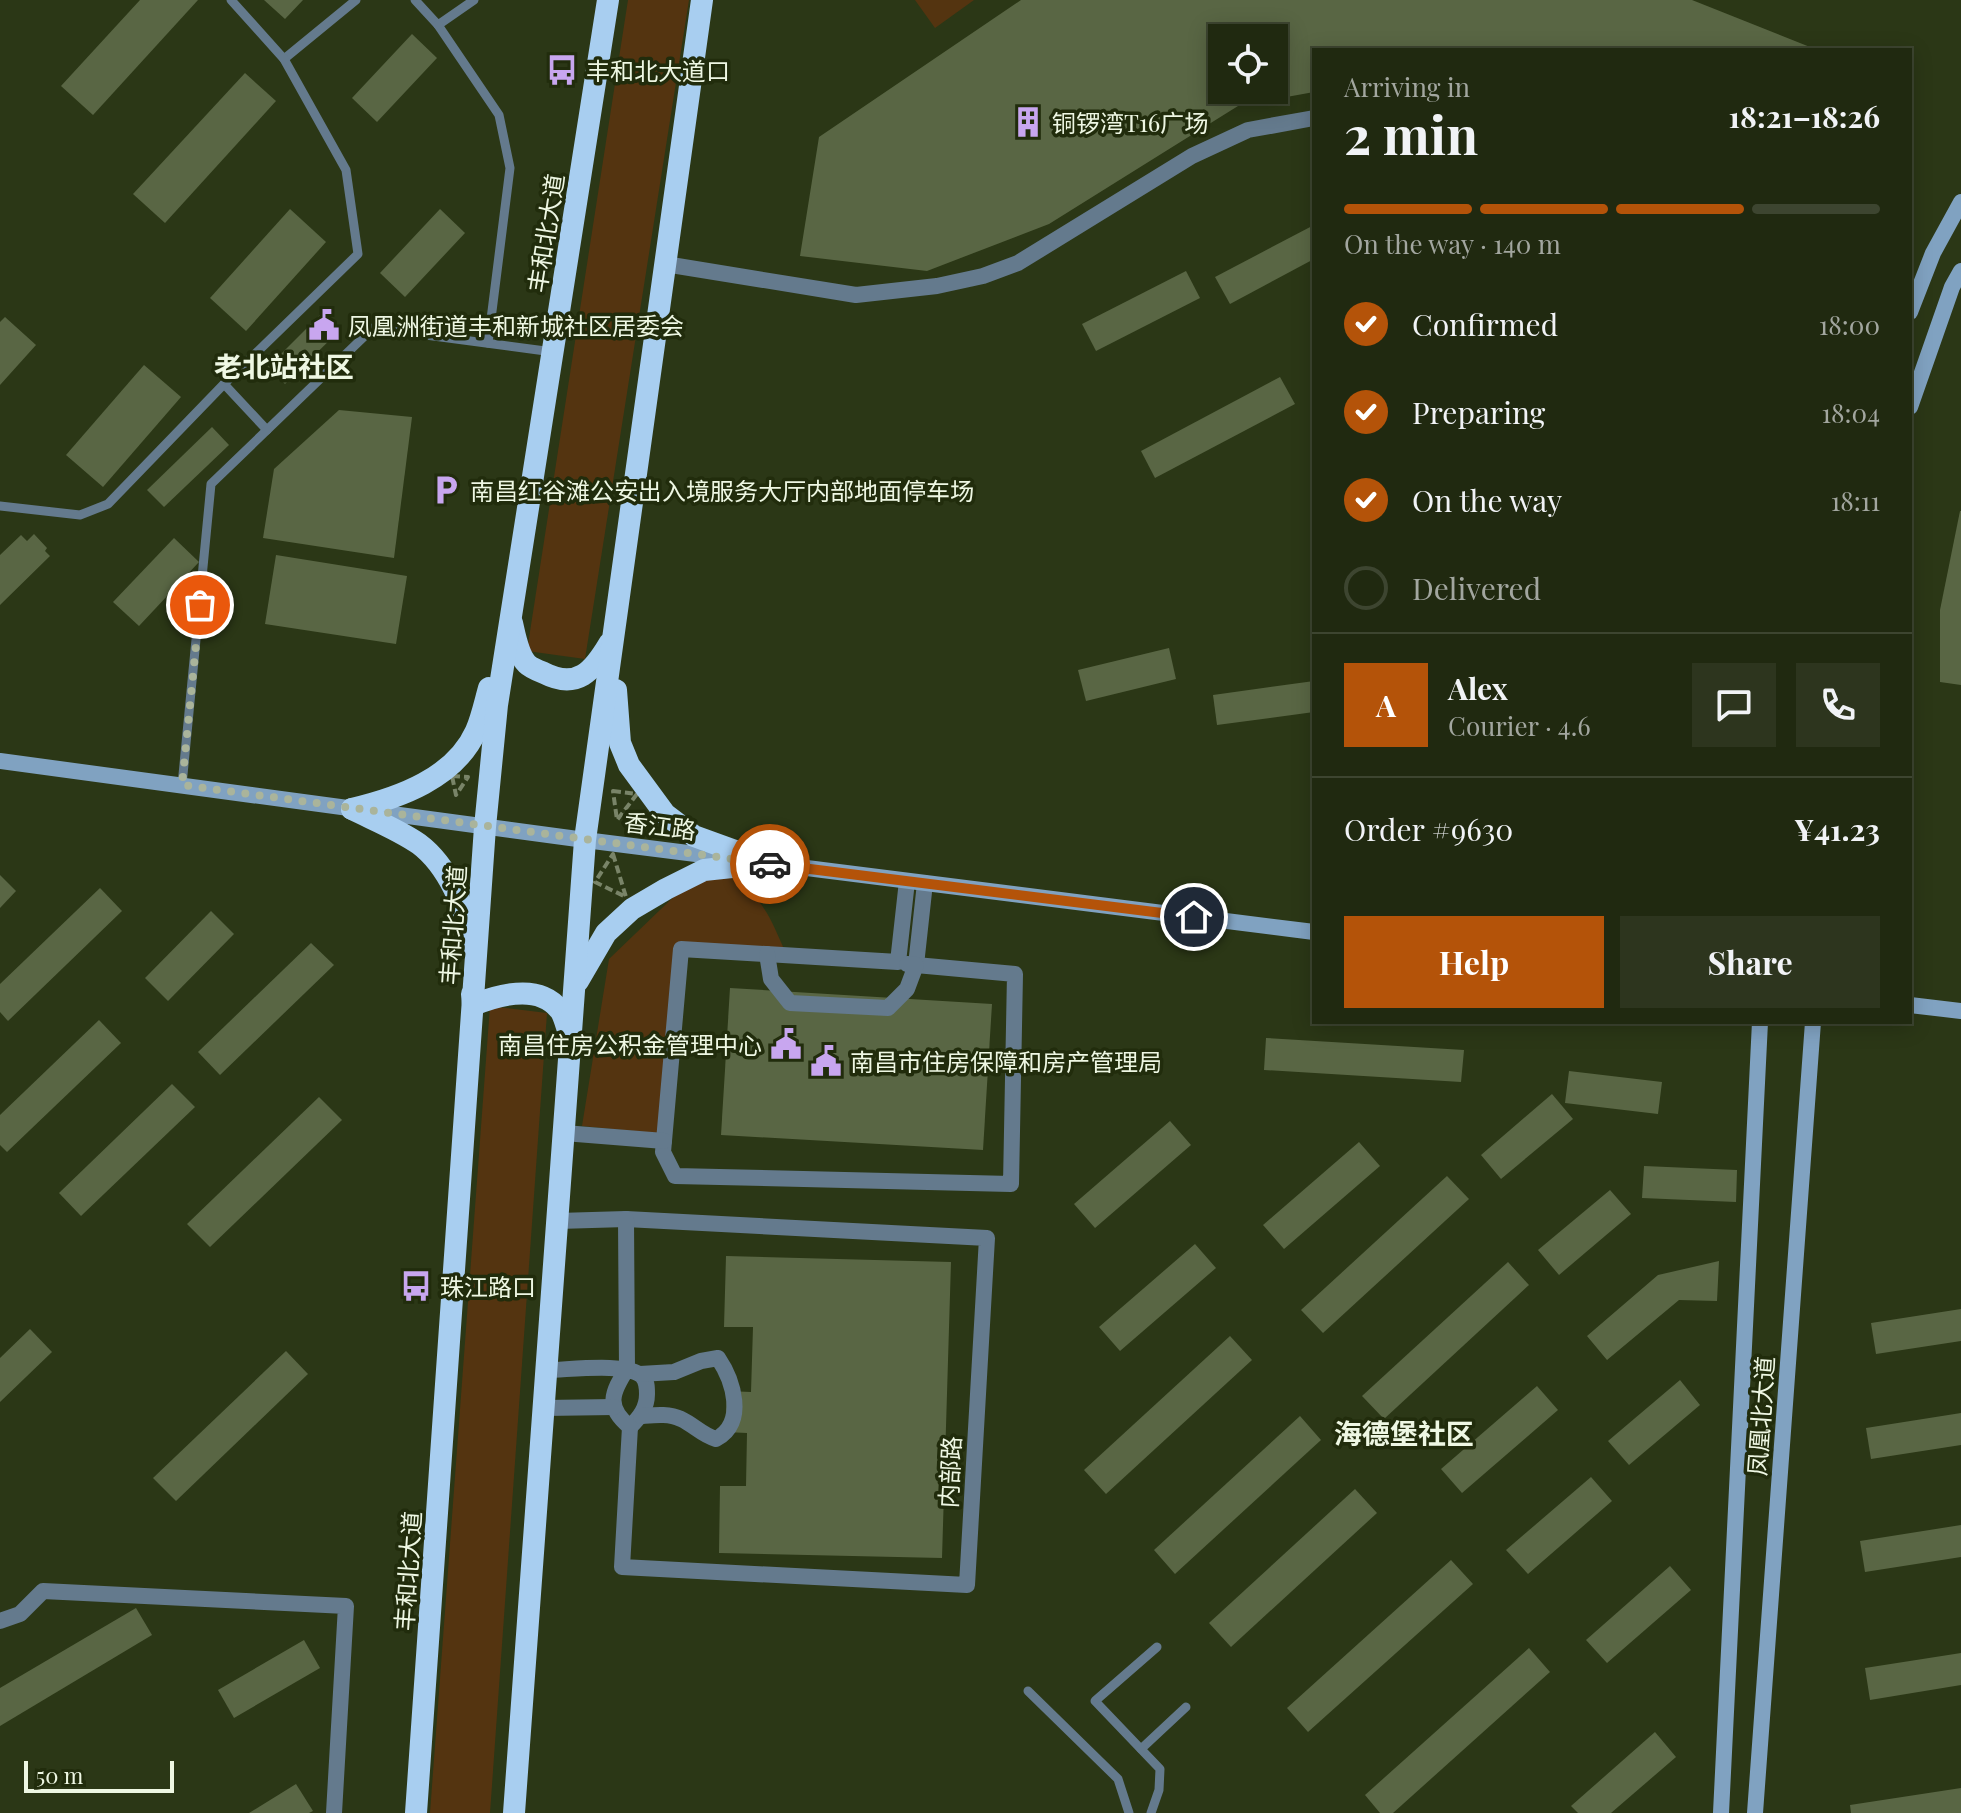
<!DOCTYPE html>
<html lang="en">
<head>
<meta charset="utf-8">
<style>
  :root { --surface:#202910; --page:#2d351e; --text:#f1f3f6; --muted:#a2a69f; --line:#3d4530; --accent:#b45309 }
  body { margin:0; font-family:"Playfair Display","Noto Sans SC",serif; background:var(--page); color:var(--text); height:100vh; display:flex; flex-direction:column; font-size:30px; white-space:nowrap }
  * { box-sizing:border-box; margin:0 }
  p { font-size:26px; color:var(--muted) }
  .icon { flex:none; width:44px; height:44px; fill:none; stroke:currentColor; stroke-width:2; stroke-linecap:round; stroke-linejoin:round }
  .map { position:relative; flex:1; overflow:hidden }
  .drawer { position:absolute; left:1312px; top:48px; width:600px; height:976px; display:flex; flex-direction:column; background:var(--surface); border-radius:0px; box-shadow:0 4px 20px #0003,0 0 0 2px var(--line) }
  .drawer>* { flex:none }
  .tools { position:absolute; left:1208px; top:24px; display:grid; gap:16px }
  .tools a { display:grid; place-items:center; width:80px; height:80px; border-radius:0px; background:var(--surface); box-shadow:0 4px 20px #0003,0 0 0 2px var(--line); font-size:40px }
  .scale { position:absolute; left:24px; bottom:20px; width:150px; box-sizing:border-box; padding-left:8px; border:4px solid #eef7e3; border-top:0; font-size:22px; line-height:28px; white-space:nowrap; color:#eef7e3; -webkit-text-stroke:6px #212c0c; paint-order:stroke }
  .pin { position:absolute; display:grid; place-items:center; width:68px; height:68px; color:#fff; margin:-34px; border:4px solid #fff; border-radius:50%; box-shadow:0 2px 8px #0007 }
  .courier { position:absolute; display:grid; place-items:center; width:80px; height:80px; margin:-40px; border:6px solid #b45309; border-radius:50%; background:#fff; color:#222; box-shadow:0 2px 10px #0007 }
  .overview em { font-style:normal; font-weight:700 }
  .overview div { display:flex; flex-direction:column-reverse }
  .overview { display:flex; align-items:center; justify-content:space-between; height:136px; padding:0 32px }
  h1 { font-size:52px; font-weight:700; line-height:60px }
  .bar { display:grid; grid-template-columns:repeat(4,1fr); gap:12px 8px; align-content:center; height:96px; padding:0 32px }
  .bar i { height:10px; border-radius:6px; background:var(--line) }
  .bar .on { background:var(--accent) }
  .bar p { grid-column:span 4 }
  .line { display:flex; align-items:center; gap:20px; padding:0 32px; border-top:2px solid var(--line) }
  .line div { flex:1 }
  .round { display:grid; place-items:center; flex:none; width:84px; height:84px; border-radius:0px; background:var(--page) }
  ol { padding:0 32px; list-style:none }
  li { display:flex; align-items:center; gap:24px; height:88px }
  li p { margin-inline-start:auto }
  li .icon { padding:8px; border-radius:50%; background:var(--accent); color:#fff; stroke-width:4 }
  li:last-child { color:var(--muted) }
  li i { width:44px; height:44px; border:4px solid var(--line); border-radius:50% }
  .cta { display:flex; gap:16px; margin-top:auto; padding:16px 32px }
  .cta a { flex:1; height:92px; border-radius:0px; background:var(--accent); color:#fff; font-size:32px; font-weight:700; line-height:92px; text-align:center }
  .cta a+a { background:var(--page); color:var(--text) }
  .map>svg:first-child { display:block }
</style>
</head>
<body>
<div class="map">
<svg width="1961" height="1813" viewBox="0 0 1961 1813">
  <rect width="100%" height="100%" fill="#2b3716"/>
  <!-- green -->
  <g fill="#543410">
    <polygon points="628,0 689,0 585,659 527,651"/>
    <polygon points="915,0 974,0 935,28"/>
    <path d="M722 871C763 899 765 906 785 951L677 945 664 1134 582 1126 609 959 686 885Z"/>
    <polygon points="490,1006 547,1013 490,1813 430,1813"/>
  </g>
  <!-- building -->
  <g fill="#596644" fill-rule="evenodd">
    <polygon points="140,0 198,0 93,115 61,86"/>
    <polygon points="264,0 303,0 285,19"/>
    <path d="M1021 0H1692L1810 47 1806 50H1314V92L1238 106 1049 224 927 271 800 256 819 137ZM1222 38H1274V90H1222Z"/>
    <polygon points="412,34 437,58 377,122 352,98"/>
    <polygon points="245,73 276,101 165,223 133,194"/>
    <polygon points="290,209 326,242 246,331 210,298"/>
    <polygon points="440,209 465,233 405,297 380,273"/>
    <polygon points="1314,225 1314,259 1230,304 1215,277"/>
    <polygon points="1186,271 1200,298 1096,351 1082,324"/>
    <polygon points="323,312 340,330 285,384 268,367"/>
    <polygon points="5,317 36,345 0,385 0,322"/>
    <polygon points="144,365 181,397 103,487 66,455"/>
    <polygon points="1280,377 1295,404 1155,478 1141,451"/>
    <polygon points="339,410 412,417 394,558 263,538 274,469"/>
    <polygon points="212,427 229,445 164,507 147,490"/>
    <polygon points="1960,511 1961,511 1961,685 1940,682 1940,610"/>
    <polygon points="34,534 47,548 45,551 50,556 0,605 0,555 21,535 27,541"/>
    <polygon points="174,538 199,562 139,626 113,602"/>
    <polygon points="276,555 407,576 396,644 265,624"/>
    <polygon points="1169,648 1176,679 1086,701 1078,670"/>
    <polygon points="1314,681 1314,712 1217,725 1213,695"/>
    <polygon points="0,875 16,891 0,908"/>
    <polygon points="100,888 122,911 8,1021 0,1012 0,984"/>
    <polygon points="211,911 234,934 168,1001 145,978"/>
    <polygon points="311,943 334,965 220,1075 198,1052"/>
    <polygon points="730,988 992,1004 983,1150 721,1135"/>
    <polygon points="99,1020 121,1043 7,1152 0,1145 0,1115"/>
    <polygon points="1266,1038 1464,1050 1461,1082 1264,1070"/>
    <polygon points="1569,1071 1662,1082 1658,1114 1565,1103"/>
    <polygon points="172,1084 195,1107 81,1216 59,1193"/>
    <polygon points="1552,1094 1573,1119 1501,1179 1481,1155"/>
    <polygon points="319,1097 342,1120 210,1247 187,1224"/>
    <polygon points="1170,1121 1191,1145 1095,1228 1074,1204"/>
    <polygon points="1359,1142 1380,1166 1284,1249 1263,1225"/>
    <polygon points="1644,1166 1737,1170 1736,1202 1642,1198"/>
    <polygon points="1447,1176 1469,1199 1323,1333 1301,1310"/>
    <polygon points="1610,1190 1631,1214 1559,1275 1538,1250"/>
    <polygon points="1195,1244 1216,1268 1120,1351 1099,1327"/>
    <polygon points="726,1256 951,1262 942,1558 719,1553 720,1486 746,1486 747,1433 725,1432 727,1391 751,1392 753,1327 724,1327"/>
    <polygon points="1719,1261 1717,1301 1679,1300 1607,1360 1587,1336 1658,1275"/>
    <polygon points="1508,1262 1529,1285 1384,1419 1362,1396"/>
    <polygon points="1961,1309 1961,1341 1876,1354 1871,1323"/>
    <polygon points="30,1329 52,1352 0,1402 0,1358"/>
    <polygon points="1230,1336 1252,1360 1106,1494 1084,1470"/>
    <polygon points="286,1351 308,1374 176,1501 153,1478"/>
    <polygon points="1680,1380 1700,1405 1629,1465 1608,1441"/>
    <polygon points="1537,1386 1558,1410 1462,1493 1441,1469"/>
    <polygon points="1961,1413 1961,1445 1871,1459 1866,1428"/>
    <polygon points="1300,1416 1321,1440 1175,1574 1154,1550"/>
    <polygon points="1591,1477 1612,1501 1528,1574 1506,1550"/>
    <polygon points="1355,1489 1377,1513 1231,1647 1209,1623"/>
    <polygon points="1961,1525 1961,1557 1865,1572 1860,1541"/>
    <polygon points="1451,1560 1473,1584 1308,1732 1287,1708"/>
    <polygon points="1670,1566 1691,1590 1607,1663 1586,1640"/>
    <polygon points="136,1608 152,1635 0,1726 0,1688"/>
    <polygon points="304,1640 320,1668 234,1718 218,1690"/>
    <polygon points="1529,1648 1550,1672 1393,1813 1380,1813 1365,1795"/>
    <polygon points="1961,1653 1961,1685 1870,1700 1865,1668"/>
    <polygon points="1655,1732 1676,1757 1611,1813 1578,1813 1571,1806"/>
    <polygon points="296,1784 313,1811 309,1813 249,1813"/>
    <polygon points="1961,1788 1961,1813 1851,1813 1850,1805"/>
  </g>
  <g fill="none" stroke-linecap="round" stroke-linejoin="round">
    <!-- path -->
    <g stroke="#798468" stroke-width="4" stroke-dasharray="8 4" stroke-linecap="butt">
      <polygon points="452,776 468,777 456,795"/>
      <polygon points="613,791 637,794 617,820"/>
      <polygon points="613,854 626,897 595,882"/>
    </g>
    <!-- service -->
    <g stroke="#647a8d" stroke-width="9">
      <polyline points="415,0 438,25 474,0"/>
      <polyline points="438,25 499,115 510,168 488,343"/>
      <polyline points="284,59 356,0"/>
      <polyline points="224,384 267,430"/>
      <polyline points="0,506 80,515 108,504 224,384 358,254 346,170 284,59 231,0"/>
      <polyline points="182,785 211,484 373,328 553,352"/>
      <polyline points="1028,1691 1118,1779 1129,1813"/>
      <polyline points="1141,1749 1186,1707"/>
      <polyline points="1151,1813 1159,1790 1160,1769 1095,1701 1157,1647"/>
    </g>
    <!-- minor -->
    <g stroke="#647a8d" stroke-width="16">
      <polyline points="665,264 856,295 937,286 983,276 1018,263 1192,156 1248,130 1314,118"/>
      <polyline points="907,881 898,962 681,949 663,1152 675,1176 1011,1184 1015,974 916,965 925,883"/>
      <polyline points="767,954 771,979 790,1003 888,1008 907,989 916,965 907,964"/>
      <polyline points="564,1133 664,1141"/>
      <polyline points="558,1221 626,1219 987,1238 967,1585 622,1567 630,1427"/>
      <path d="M547 1370C568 1370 627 1362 642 1376 647 1381 647 1387 647 1394 647 1408 640 1417 630 1427 605 1407 612 1392 627 1369L626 1219"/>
      <path d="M640 1374 674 1372 701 1361 718 1358C733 1380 747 1423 716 1439 702 1435 694 1425 681 1419 669 1413 654 1415 641 1416"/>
      <polyline points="544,1408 614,1407"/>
      <polyline points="0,1621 20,1614 43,1591 346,1606 334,1813"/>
    </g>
    <!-- secondary -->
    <g stroke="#80a2c1" stroke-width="16">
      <polyline points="1910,312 1933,253 1961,202"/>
      <polyline points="1910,407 1952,287 1961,271"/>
      <polyline points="0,761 585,840 1314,932"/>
      <polyline points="1910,1005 1961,1011"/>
      <polyline points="1721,1813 1760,1022"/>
      <polyline points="1755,1813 1813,1022"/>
    </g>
    <!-- trunk -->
    <g stroke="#a8cef0" stroke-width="22">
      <path d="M512 623C515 636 518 655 527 664 531 668 539 671 544 673 577 690 593 671 609 644"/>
      <polyline points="616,690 620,743 629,765 665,814 694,836 768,863"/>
      <path d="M352 809C374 820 399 830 419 844 447 865 468 910 469 943"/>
      <path d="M352 809C399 798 455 778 476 731 482 717 485 702 489 688"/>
      <polyline points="578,981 606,933 632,909 666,889 704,870 760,864"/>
      <path d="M472 994 473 1005C498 995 538 983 559 1009 564 1014 566 1026 569 1033"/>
      <polyline points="416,1813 485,827 497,705 608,0"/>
      <polyline points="514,1813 585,840 702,0"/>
    </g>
  </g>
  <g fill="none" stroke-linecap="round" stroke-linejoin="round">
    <!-- done -->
    <polyline stroke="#aab49b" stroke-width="8" stroke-dasharray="0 14.4" points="200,605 182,785 770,864"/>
    <!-- route -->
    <polyline stroke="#b45309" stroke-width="10" points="770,864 1194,917"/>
  </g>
  <!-- icons -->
  <defs>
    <symbol id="bus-bare" viewBox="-9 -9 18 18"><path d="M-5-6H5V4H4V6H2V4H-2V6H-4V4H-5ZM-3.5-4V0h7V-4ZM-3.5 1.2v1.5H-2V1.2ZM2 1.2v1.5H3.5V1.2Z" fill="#c8a6ef" stroke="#212c0c" stroke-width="2.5" paint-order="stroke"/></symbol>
    <symbol id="building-bare" viewBox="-9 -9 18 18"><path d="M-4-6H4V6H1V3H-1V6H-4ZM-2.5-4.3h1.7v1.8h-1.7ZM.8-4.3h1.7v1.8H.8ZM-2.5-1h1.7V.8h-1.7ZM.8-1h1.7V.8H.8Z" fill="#c8a6ef" stroke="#212c0c" stroke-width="2.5" paint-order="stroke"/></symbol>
    <symbol id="civic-bare" viewBox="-9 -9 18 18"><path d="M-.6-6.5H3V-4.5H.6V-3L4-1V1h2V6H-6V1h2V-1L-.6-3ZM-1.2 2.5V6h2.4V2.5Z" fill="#c8a6ef" stroke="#212c0c" stroke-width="2.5" paint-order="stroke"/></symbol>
    <symbol id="parking-bare" viewBox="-9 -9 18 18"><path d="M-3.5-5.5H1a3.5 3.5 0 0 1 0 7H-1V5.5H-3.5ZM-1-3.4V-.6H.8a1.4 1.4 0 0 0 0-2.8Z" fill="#c8a6ef" stroke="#212c0c" stroke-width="2.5" paint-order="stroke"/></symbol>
  </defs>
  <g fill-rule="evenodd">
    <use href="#bus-bare" x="540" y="48" width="44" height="44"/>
    <use href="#building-bare" x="1006" y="100" width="44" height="44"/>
    <use href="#civic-bare" x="302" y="303" width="44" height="44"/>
    <use href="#parking-bare" x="424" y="468" width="44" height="44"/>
    <use href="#civic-bare" x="764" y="1022" width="44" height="44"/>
    <use href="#civic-bare" x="804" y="1039" width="44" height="44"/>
    <use href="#bus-bare" x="394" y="1264" width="44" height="44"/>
  </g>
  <g text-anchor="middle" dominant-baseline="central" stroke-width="7" stroke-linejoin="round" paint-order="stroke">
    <!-- poi labels -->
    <g font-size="24" fill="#eef7e3" stroke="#212c0c" text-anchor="start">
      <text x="586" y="70">丰和北大道口</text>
      <text x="1052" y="122">铜锣湾T16广场</text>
      <text x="348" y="325">凤凰洲街道丰和新城社区居委会</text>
      <text x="470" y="490">南昌红谷滩公安出入境服务大厅内部地面停车场</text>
      <text x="762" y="1044" text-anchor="end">南昌住房公积金管理中心</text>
      <text x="850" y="1061">南昌市住房保障和房产管理局</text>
      <text x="440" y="1286">珠江路口</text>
    </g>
    <!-- street labels -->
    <g font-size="24" fill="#eef7e3" stroke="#212c0c">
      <text transform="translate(545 233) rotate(-81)">丰和北大道</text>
      <text transform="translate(660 825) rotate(7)">香江路</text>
      <text transform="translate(452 925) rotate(-86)">丰和北大道</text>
      <text transform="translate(1760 1416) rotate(-86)">凤凰北大道</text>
      <text transform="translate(949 1472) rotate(-87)">内部路</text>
      <text transform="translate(407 1571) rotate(-86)">丰和北大道</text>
    </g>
    <!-- quarter labels -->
    <g font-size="28" font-weight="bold" fill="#eef7e3" stroke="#212c0c">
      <text x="284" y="365">老北站社区</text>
      <text x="1404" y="1432">海德堡社区</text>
    </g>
  </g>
</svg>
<div class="tools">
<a><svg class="icon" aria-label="locate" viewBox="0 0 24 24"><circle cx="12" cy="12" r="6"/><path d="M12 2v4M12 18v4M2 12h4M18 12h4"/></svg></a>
</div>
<div class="scale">50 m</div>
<div class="pin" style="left:200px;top:605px;background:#ea580c"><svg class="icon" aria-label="bag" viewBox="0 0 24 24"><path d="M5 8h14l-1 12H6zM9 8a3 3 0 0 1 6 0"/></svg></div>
<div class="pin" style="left:1194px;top:917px;background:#1f2937"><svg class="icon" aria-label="home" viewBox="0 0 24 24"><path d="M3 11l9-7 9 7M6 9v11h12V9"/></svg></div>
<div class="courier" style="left:770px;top:864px"><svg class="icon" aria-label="car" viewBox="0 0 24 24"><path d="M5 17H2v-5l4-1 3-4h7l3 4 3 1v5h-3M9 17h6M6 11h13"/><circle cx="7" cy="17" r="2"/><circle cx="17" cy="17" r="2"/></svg></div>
<section class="drawer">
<div class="overview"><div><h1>2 min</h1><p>Arriving in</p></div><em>18:21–18:26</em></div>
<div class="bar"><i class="on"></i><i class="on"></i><i class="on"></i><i></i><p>On the way · 140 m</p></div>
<ol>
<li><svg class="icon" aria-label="check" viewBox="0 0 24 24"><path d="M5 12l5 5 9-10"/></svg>Confirmed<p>18:00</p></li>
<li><svg class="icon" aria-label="check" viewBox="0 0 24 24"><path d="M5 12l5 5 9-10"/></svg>Preparing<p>18:04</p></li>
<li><svg class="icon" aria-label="check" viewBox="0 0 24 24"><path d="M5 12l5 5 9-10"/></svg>On the way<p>18:11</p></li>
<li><i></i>Delivered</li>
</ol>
<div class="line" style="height:144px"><b class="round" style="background:var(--accent);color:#fff">A</b><div><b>Alex</b><p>Courier · 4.6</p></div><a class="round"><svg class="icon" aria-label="chat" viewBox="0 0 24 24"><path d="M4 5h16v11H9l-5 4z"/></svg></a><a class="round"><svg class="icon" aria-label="phone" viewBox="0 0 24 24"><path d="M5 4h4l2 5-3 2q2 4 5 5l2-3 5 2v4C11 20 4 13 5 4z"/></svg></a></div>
<div class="line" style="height:104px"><div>Order #9630</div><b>¥41.23</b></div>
<div class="cta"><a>Help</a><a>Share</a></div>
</section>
</div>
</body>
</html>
